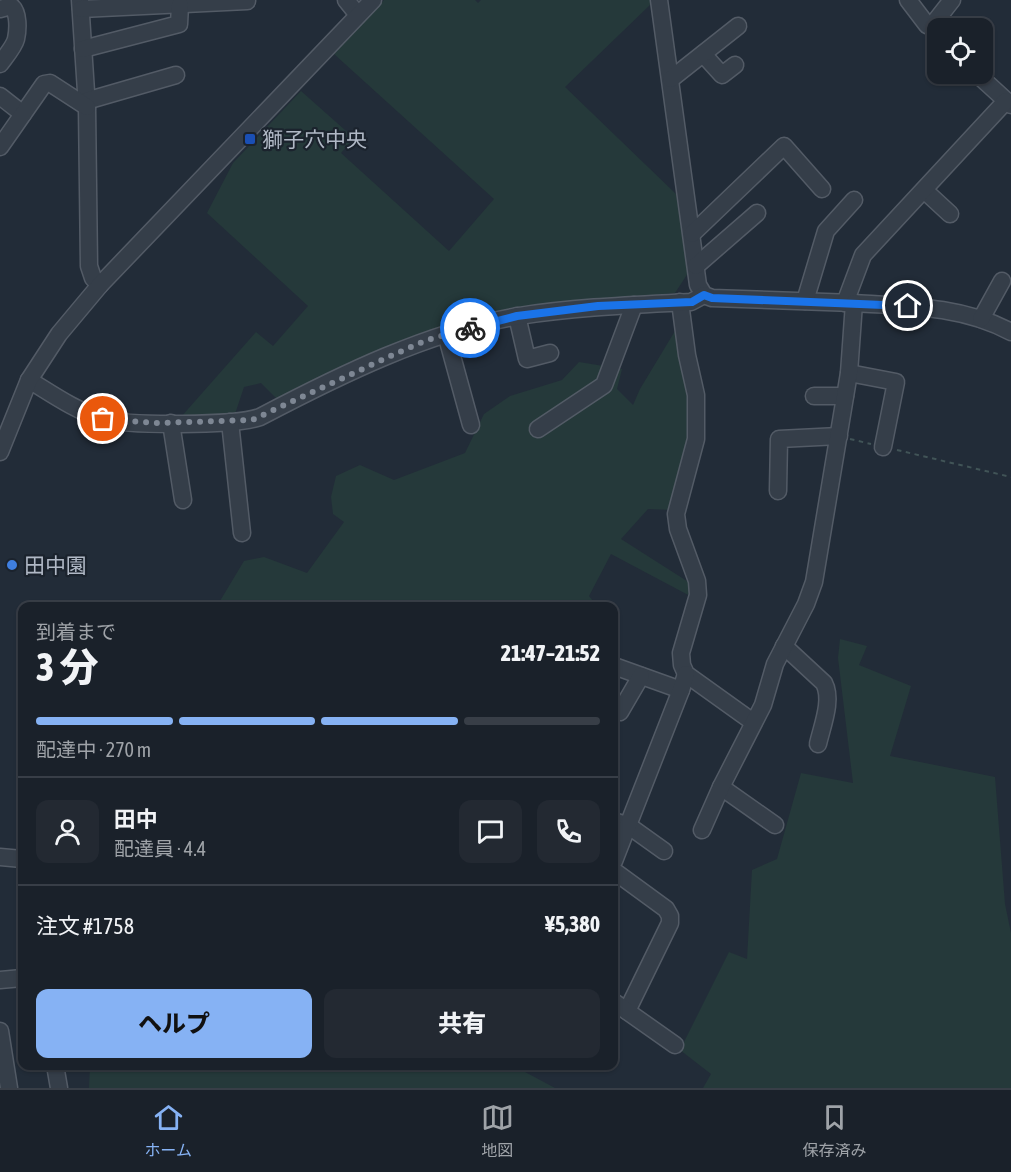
<!DOCTYPE html>
<html lang="ja">
<head>
<meta charset="utf-8">
<style>
  :root { --surface:#1a212a; --page:#232932; --text:#f1f3f6; --muted:#9fa3a8; --line:#383e47; --accent:#86b2f4 }
  body { margin:0; font-family:"Asap Condensed","Noto Sans JP",sans-serif; background:var(--page); color:var(--text); height:100vh; display:flex; flex-direction:column; font-size:22px; white-space:nowrap }
  * { box-sizing:border-box; margin:0 }
  p { font-size:20px; color:var(--muted) }
  .icon { flex:none; width:33px; height:33px; fill:none; stroke:currentColor; stroke-width:2; stroke-linecap:round; stroke-linejoin:round }
  .map { position:relative; flex:1; overflow:hidden }
  .sheet { position:absolute; left:18px; top:602px; width:600px; height:468px; display:flex; flex-direction:column; background:var(--surface); border-radius:12px; box-shadow:0 2px 4px #0004,0 0 0 2px var(--line) }
  .sheet>* { flex:none }
  .tools { position:absolute; left:927px; top:18px; display:grid; gap:12px }
  .tools a { display:grid; place-items:center; width:66px; height:66px; border-radius:12px; background:var(--surface); box-shadow:0 2px 4px #0004,0 0 0 2px var(--line); font-size:30px }
  .pin { position:absolute; display:grid; place-items:center; width:51px; height:51px; color:#fff; margin:-26px; border:3px solid #fff; border-radius:50%; box-shadow:0 2px 6px #0007 }
  .courier { position:absolute; display:grid; place-items:center; width:60px; height:60px; margin:-30px; border:4px solid #1a73e8; border-radius:50%; background:#fff; color:#222; box-shadow:0 2px 8px #0007 }
  .summary em { font-style:normal; font-weight:800 }
  .summary div { display:flex; flex-direction:column-reverse }
  .summary { display:flex; align-items:center; justify-content:space-between; height:102px; padding:0 18px }
  h1 { font-size:39px; font-weight:800; line-height:45px }
  .bar { display:grid; grid-template-columns:repeat(4,1fr); gap:9px 6px; align-content:center; height:72px; padding:0 18px }
  .bar i { height:8px; border-radius:4px; background:var(--line) }
  .bar .selected { background:var(--accent) }
  .bar p { grid-column:span 4 }
  .line { display:flex; align-items:center; gap:15px; padding:0 18px; border-top:2px solid var(--line) }
  .line div { flex:1 }
  .round { display:grid; place-items:center; flex:none; width:63px; height:63px; border-radius:12px; background:var(--page) }
  .action { display:flex; gap:12px; margin-top:auto; padding:12px 18px }
  .action a { flex:1; height:69px; border-radius:12px; background:var(--accent); color:#111; font-size:24px; font-weight:800; line-height:69px; text-align:center }
  .action a+a { background:var(--page); color:var(--text) }
  .tabs { display:flex; justify-content:space-around; align-items:center; height:84px; border-top:2px solid var(--line); background:var(--surface); font-size:16px; color:var(--muted) }
  .tabs a { display:grid; justify-items:center; gap:3px }
  .tabs .selected { color:var(--accent) }
  .map>svg:first-child { display:block }
</style>
</head>
<body>
<div class="map">
<svg width="1011" height="1088" viewBox="0 0 1011 1088">
  <rect width="100%" height="100%" fill="#222c38"/>
  <!-- green -->
  <g fill="#25393a">
    <polygon points="384,0 475,0 478,3 481,0 651,0 651,4 565,87 676,194 690,270 675,293 513,309 280,402 261,383 244,387 234,417 181,417 256,332 273,346 308,306 207,213 233,163 301,91 354,138 341,153 449,251 494,199 334,54"/>
    <polygon points="675,331 693,395 694,438 675,510 648,509 621,539 690,583 692,597 611,554 589,596 597,606 217,606 244,561 264,557 307,573 344,522 333,514 331,497 336,476 360,465 394,480 465,453 484,414 510,396 562,380 579,362 622,369 617,389 633,405 640,389"/>
    <polygon points="840,639 867,646 859,665 911,686 890,756 995,777 1005,904 1011,933 1011,1088 703,1088 711,1074 680,1050 729,952 747,959 752,870 777,859 801,773 853,783 838,658"/>
    <polygon points="90,1065 512,1065 555,1088 89,1088"/>
  </g>
  <g fill="none" stroke-linecap="round" stroke-linejoin="round">
    <defs>
      <g id="minor">
        <polyline points="80,0 87,107 89,266 93,278 100,285"/>
        <polyline points="346,0 358,15"/>
        <path d="M659 0 698 285 704 295 712 298C759 300 807 301 854 303 907 306 963 306 1011 332"/>
        <polyline points="908,0 927,25 935,28"/>
        <path d="M0 9 11 6C19 12 18 30 16 39 14 47 5 57 0 64"/>
        <polyline points="81,9 247,1"/>
        <polyline points="938,36 934,23 952,0"/>
        <polyline points="83,49 179,24 180,5"/>
        <polyline points="703,54 722,75 735,65"/>
        <polyline points="977,74 1011,105"/>
        <polyline points="671,79 738,26"/>
        <polyline points="0,96 23,114"/>
        <polyline points="86,101 176,75"/>
        <polyline points="0,147 44,84 50,83 87,107"/>
        <polyline points="924,190 950,214"/>
        <polyline points="692,234 784,146 822,189"/>
        <polyline points="696,266 757,213"/>
        <polyline points="805,301 826,231 854,200"/>
        <polyline points="680,302 687,355 696,395 696,439 676,514 678,529 697,581 698,595 681,653 682,665 686,674 753,722"/>
        <polyline points="845,303 863,255 1006,101"/>
        <polyline points="517,316 527,359 550,353"/>
        <polyline points="981,319 1002,281"/>
        <polyline points="446,334 471,425"/>
        <polyline points="849,373 896,382 883,447"/>
        <path d="M29 380C52 394 76 411 103 419 128 426 236 426 260 417 340 375 429 331 519 316 576 307 634 305 691 302L704 295"/>
        <polyline points="814,396 845,396"/>
        <polyline points="230,422 242,533"/>
        <polyline points="171,423 183,500"/>
        <polyline points="538,429 604,385 634,305"/>
        <polyline points="0,452 29,380 59,334 100,285 373,0"/>
        <polyline points="778,491 779,439 839,436"/>
        <path d="M784 646 824 683C833 700 822 726 818 744"/>
        <polyline points="614,666 681,690"/>
        <polyline points="614,710 620,712 641,676"/>
        <polyline points="721,787 775,825"/>
        <polyline points="614,821 629,826 664,851"/>
        <polyline points="702,830 721,787 763,705 775,664 806,604 814,582 849,373 854,303"/>
        <polyline points="0,857 22,859"/>
        <polyline points="614,861 681,690 686,674"/>
        <polyline points="614,871 666,909 670,916 670,923 627,1011"/>
        <polyline points="0,980 22,978"/>
        <polyline points="614,1002 675,1045"/>
        <polyline points="0,1031 9,1088"/>
        <polyline points="55,1065 59,1088"/>
      </g>
    </defs>
    <!-- minor casing -->
    <use href="#minor" stroke="#535b66" stroke-width="19"/>
    <!-- path -->
    <g stroke="#415457" stroke-width="2" stroke-dasharray="4.5 4.5" stroke-linecap="butt">
      <polyline points="850,439 871,444"/>
      <polyline points="897,450 1011,477"/>
    </g>
    <!-- minor -->
    <use href="#minor" stroke="#353e49" stroke-width="16"/>
  </g>
  <g fill="none" stroke-linecap="round" stroke-linejoin="round">
    <!-- done -->
    <polyline stroke="#7e8794" stroke-width="6" stroke-dasharray="0 10.8" points="103,419 157,423 252,420 395,354 427,340 470,328"/>
    <!-- route -->
    <polyline stroke="#1a73e8" stroke-width="8" points="470,328 517,316 598,306 692,302 704,295 712,298 908,306"/>
  </g>
  <!-- markers -->
  <rect fill="#1a4fb4" stroke="#1b232d" stroke-width="2" x="244" y="133" width="12" height="12" rx="3"/>
  <circle fill="#3f7fe0" stroke="#1b232d" stroke-width="2" cx="12" cy="565" r="6"/>
  <g text-anchor="middle" dominant-baseline="central" stroke-width="4.5" stroke-linejoin="round" paint-order="stroke">
    <!-- poi labels -->
    <g font-size="21" fill="#b0b8c5" stroke="#1b232d" text-anchor="start">
      <text x="262" y="139">獅子穴中央</text>
      <text x="24" y="565">田中園</text>
    </g>
  </g>
</svg>
<div class="tools">
<a><svg class="icon" aria-label="locate" viewBox="0 0 24 24"><circle cx="12" cy="12" r="6"/><path d="M12 2v4M12 18v4M2 12h4M18 12h4"/></svg></a>
</div>
<div class="pin" style="left:103px;top:419px;background:#ea580c"><svg class="icon" aria-label="bag" viewBox="0 0 24 24"><path d="M5 8h14l-1 12H6zM9 8a3 3 0 0 1 6 0"/></svg></div>
<div class="pin" style="left:908px;top:306px;background:#1f2937"><svg class="icon" aria-label="home" viewBox="0 0 24 24"><path d="M3 11l9-7 9 7M6 9v11h12V9"/></svg></div>
<div class="courier" style="left:470px;top:328px"><svg class="icon" aria-label="bike" viewBox="0 0 24 24"><circle cx="6" cy="16" r="4"/><circle cx="18" cy="16" r="4"/><path d="M6 16l4-8h5l3 8M10 8l3 8H6M13 5h3"/></svg></div>
<section class="sheet">
<div class="summary"><div><h1>3 分</h1><p>到着まで</p></div><em>21:47–21:52</em></div>
<div class="bar"><i class="selected"></i><i class="selected"></i><i class="selected"></i><i></i><p>配達中 · 270 m</p></div>
<div class="line" style="height:108px"><a class="round"><svg class="icon" aria-label="person" viewBox="0 0 24 24"><circle cx="12" cy="8" r="4"/><path d="M4 21q1-7 8-7t8 7"/></svg></a><div><b>田中</b><p>配達員 · 4.4</p></div><a class="round"><svg class="icon" aria-label="chat" viewBox="0 0 24 24"><path d="M4 5h16v11H9l-5 4z"/></svg></a><a class="round"><svg class="icon" aria-label="phone" viewBox="0 0 24 24"><path d="M5 4h4l2 5-3 2q2 4 5 5l2-3 5 2v4C11 20 4 13 5 4z"/></svg></a></div>
<div class="line" style="height:78px"><div>注文 #1758</div><b>¥5,380</b></div>
<div class="action"><a>ヘルプ</a><a>共有</a></div>
</section>
</div>
<nav class="tabs">
<a class="selected"><svg class="icon" aria-label="home" viewBox="0 0 24 24"><path d="M3 11l9-7 9 7M6 9v11h12V9"/></svg>ホーム</a>
<a><svg class="icon" aria-label="map" viewBox="0 0 24 24"><path d="M3 6l6-2 6 2 6-2v14l-6 2-6-2-6 2zM9 4v14M15 6v14"/></svg>地図</a>
<a><svg class="icon" aria-label="saved" viewBox="0 0 24 24"><path d="M7 4h10v16l-5-4-5 4z"/></svg>保存済み</a>
</nav>
</body>
</html>
